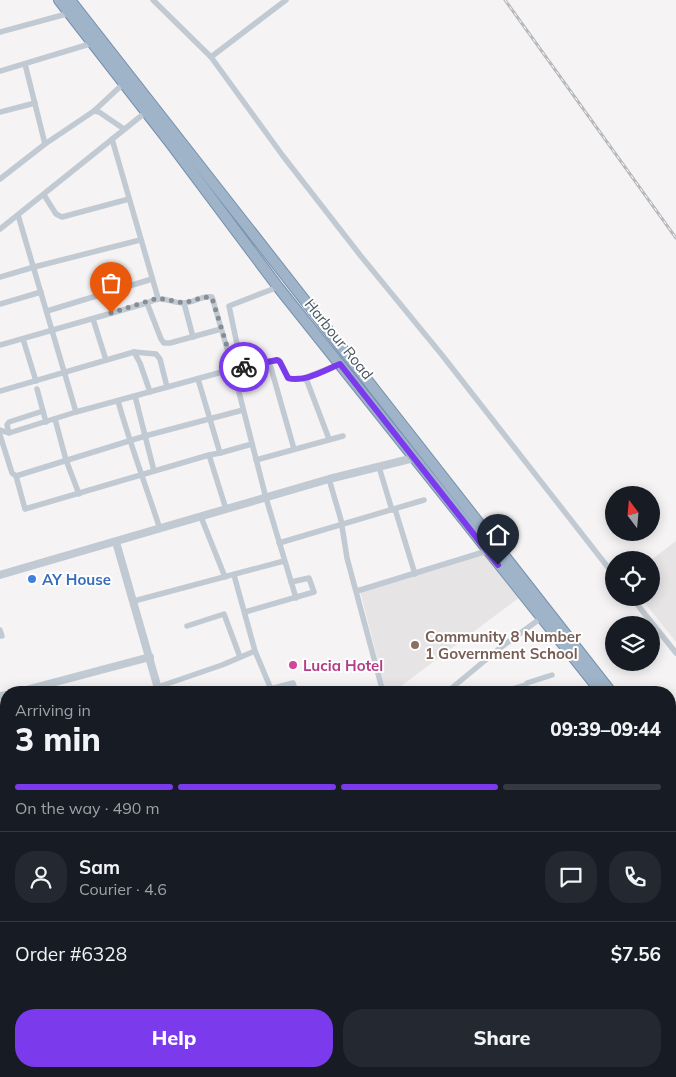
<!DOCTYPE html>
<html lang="en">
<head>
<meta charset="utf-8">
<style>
  :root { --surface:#171b24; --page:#242831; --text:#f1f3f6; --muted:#9ea1a6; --line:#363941; --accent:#7c3aed }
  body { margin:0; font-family:Mulish,sans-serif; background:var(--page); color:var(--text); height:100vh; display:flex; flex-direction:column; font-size:19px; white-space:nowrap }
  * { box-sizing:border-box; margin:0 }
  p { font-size:16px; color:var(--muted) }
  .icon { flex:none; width:28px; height:28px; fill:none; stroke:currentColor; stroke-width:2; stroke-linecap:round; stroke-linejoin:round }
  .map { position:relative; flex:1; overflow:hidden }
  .panel { position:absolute; left:0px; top:686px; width:676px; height:391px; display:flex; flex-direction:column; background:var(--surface); border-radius:20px 20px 0 0; box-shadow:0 2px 12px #0003 }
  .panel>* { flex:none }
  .needle { width:32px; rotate:344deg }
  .tools { position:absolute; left:605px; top:486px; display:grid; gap:10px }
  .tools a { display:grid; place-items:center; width:55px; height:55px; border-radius:50%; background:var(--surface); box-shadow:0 2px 12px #0003; font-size:25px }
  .pin { position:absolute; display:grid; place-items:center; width:42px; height:42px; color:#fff; margin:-51px -21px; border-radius:50% 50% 50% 0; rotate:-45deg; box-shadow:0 0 5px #0007 }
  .pin .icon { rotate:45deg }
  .courier { position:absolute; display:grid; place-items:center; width:50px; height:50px; margin:-25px; border:4px solid #7c3aed; border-radius:50%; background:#fff; color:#222; box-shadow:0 1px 6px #0007 }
  .head em { font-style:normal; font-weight:800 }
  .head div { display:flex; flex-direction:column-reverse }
  .head { display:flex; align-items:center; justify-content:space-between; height:85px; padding:0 15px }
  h1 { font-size:32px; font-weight:800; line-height:38px }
  .bar { display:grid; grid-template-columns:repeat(4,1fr); gap:8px 5px; align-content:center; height:60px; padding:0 15px }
  .bar i { height:6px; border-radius:4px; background:var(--line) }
  .bar .current { background:var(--accent) }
  .bar p { grid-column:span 4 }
  .line { display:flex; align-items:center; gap:12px; padding:0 15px; border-top:1px solid var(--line) }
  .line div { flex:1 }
  .round { display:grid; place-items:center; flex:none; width:52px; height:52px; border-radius:20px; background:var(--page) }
  .button { display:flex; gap:10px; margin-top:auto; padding:10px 15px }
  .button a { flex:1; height:58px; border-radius:20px; background:var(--accent); color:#fff; font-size:20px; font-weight:800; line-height:58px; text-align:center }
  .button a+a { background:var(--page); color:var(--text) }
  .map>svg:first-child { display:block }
</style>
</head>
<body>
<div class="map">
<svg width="676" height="1077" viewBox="0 0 676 1077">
  <rect width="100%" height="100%" fill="#f5f3f3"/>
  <!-- education -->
  <g fill="#e6e4e5">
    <polygon points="676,541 676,642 641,598 651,598 651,560"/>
    <polygon points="485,554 520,597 393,692 386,692 360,591"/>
  </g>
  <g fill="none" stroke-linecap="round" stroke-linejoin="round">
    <defs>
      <g id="trunk">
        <polyline points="59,0 171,144 278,287 601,692"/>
        <polyline points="70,0 611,692"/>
        <polyline points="670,757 676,764"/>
        <polyline points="670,769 676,776"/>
      </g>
    </defs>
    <!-- trunk casing -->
    <use href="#trunk" stroke="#7690ad" stroke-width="12"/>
    <!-- minor -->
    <g stroke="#c1cad2" stroke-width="5.5">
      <polyline points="153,0 211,57 283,156 360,255 442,355 614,575"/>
      <polyline points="0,32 70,13"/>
      <polyline points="211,57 286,0"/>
      <polyline points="25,64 45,144"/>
      <polyline points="0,71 93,43"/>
      <polyline points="94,111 123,84"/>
      <polyline points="0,112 35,103"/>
      <polyline points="112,139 158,298"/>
      <polyline points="0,179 45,144 94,111 99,112 124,129"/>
      <polyline points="44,195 56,214 62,217 129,199"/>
      <polyline points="18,215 76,412 233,369 266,498 296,598"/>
      <polyline points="0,229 146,112"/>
      <polyline points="0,277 34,267 140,240"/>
      <polyline points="147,303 161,339 164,343 170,343 221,329"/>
      <polyline points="184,303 193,337"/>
      <polyline points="0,304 41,292"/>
      <polyline points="47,311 152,279"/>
      <polyline points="93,319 106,360"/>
      <polyline points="23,339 36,381"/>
      <path d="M0 345 147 303C166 294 167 303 184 303 194 303 202 295 212 297L233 369 279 360 289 379 303 378 307 381 329 439"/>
      <polyline points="269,361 294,449"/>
      <polyline points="242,368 229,306 278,287"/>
      <polyline points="304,378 340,364"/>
      <polyline points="198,379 220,453"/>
      <polyline points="37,389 46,422"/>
      <polyline points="0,391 134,352"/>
      <polyline points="150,392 140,363 134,352 156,354 160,359 167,387"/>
      <polyline points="135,396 154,471"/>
      <path d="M118 401C130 444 146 486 160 529"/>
      <polyline points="55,419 66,460 79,494"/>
      <polyline points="0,430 9,433 76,412"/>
      <polyline points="9,433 7,425 9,422 43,411"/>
      <polyline points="0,435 12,473 16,476 25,509 209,455 220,453 252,444"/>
      <polyline points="209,455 226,509"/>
      <polyline points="256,460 343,436"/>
      <polyline points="379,467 392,510"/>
      <polyline points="16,476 145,436 243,410"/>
      <polyline points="329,479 341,520 347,558 383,692"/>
      <polyline points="395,509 415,574"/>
      <polyline points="201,517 225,577"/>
      <polyline points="279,543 424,500"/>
      <polyline points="234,575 255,651 271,689"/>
      <polyline points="357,591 487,551"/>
      <polyline points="632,598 676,653"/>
      <polyline points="134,601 284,561"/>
      <polyline points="245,612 314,592 309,578 291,582"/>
      <polyline points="187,626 224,614 240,657"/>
      <polyline points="0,630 2,636 0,636"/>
      <polyline points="158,687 222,665 255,651"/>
      <polyline points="259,692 293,683 296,692"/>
      <polyline points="447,692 500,648 541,618"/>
      <polyline points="503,692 526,685 527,683 552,675"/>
      <polyline points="670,792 676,799"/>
      <polyline points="0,805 6,803"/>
      <polyline points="0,814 6,835"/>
      <polyline points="670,831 676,830"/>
      <polyline points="670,863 676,861"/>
      <polyline points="670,874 676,895"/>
      <polyline points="0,890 6,889"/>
      <polyline points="0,930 6,928"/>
      <polyline points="670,931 676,930"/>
      <polyline points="670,1035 676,1033"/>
      <polyline points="0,1038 6,1033"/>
      <polyline points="0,1057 6,1077"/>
      <polyline points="670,1067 676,1066"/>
      <polyline points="209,1071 210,1077"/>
      <polyline points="242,1071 244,1077"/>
      <polyline points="666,1071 667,1077"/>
      <polyline points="15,1077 26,1075"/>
      <polyline points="61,1077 78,1073"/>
      <polyline points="434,1077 456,1071"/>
      <polyline points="541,1077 561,1071"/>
    </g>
    <!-- tertiary -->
    <g stroke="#c1cad2" stroke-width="8">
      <polyline points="116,542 159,692"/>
      <polyline points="0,575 329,479 414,458"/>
      <polyline points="18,692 150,657"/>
      <polyline points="0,696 6,695"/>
      <polyline points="670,975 676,973"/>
      <polyline points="292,1071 294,1077"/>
      <polyline points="484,1071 486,1077"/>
      <polyline points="313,1077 333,1071"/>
    </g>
    <!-- trunk -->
    <use href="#trunk" stroke="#9fb4c9" stroke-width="10"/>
    <defs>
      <polyline id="rail" points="505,0 676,238"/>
    </defs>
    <!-- rail casing -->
    <use href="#rail" stroke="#b5b8bd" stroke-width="3"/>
    <!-- rail -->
    <use href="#rail" stroke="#fff" stroke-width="1" stroke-dasharray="4" stroke-linecap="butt"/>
  </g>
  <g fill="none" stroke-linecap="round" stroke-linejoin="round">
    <!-- done -->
    <polyline stroke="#868d94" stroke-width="5" stroke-dasharray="0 9" points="111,313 158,298 184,303 204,297 212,298 234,369 244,367"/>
    <!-- route -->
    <path stroke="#7c3aed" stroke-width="6" d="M244 367 277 360 280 362 288 378C304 383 325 370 340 364L498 565"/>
  </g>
  <!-- markers -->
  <circle fill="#3f7fe0" stroke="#fff" stroke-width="2" cx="32" cy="579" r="5"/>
  <circle fill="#8d6e63" stroke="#fff" stroke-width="2" cx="415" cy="645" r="5"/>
  <circle fill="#d1479c" stroke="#fff" stroke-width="2" cx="293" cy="665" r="5"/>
  <g text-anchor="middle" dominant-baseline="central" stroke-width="4" stroke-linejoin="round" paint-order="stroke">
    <!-- street labels -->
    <g font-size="15" fill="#4a5661" stroke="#fff">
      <text transform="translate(339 339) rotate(51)">Harbour Road</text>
    </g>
    <!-- shop labels -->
    <g font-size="15" font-weight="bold" fill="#366cbe" stroke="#fff" text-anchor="start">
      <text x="42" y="579">AY House</text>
    </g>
    <!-- education labels -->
    <g font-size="15" font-weight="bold" fill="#785e54" stroke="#fff" text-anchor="start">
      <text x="425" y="636">Community 8 Number<tspan x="425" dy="17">1 Government School</tspan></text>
    </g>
    <!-- hotel labels -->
    <g font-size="15" font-weight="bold" fill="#b23c85" stroke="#fff" text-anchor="start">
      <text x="303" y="665">Lucia Hotel</text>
    </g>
  </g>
</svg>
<div class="tools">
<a><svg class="needle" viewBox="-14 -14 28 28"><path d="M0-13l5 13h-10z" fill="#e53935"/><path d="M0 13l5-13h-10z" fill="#9ea1a6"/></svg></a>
<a><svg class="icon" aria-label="locate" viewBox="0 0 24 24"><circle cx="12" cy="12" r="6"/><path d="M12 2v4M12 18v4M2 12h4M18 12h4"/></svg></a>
<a><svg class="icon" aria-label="layers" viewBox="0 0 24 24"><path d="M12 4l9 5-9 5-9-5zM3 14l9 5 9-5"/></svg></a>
</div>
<div class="pin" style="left:111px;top:313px;background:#ea580c"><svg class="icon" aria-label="bag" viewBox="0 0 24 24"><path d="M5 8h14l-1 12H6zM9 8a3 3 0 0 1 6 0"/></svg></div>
<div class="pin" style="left:498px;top:565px;background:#1f2937"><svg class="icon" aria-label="home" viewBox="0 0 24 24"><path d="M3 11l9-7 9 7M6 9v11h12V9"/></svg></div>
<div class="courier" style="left:244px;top:367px"><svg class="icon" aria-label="bike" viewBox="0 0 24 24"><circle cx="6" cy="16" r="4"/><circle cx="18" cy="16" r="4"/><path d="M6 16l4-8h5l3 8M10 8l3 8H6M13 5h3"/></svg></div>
<section class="panel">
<div class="head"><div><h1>3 min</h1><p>Arriving in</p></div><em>09:39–09:44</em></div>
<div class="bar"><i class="current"></i><i class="current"></i><i class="current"></i><i></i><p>On the way · 490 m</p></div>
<div class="line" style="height:90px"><a class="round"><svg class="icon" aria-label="person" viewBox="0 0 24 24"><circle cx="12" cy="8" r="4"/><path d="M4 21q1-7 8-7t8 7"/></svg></a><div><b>Sam</b><p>Courier · 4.6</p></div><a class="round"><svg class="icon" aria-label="chat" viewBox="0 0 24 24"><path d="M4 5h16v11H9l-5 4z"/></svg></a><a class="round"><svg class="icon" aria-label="phone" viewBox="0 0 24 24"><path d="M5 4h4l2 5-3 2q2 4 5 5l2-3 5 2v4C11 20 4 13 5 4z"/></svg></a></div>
<div class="line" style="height:65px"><div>Order #6328</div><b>$7.56</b></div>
<div class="button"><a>Help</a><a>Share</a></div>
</section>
</div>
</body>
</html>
